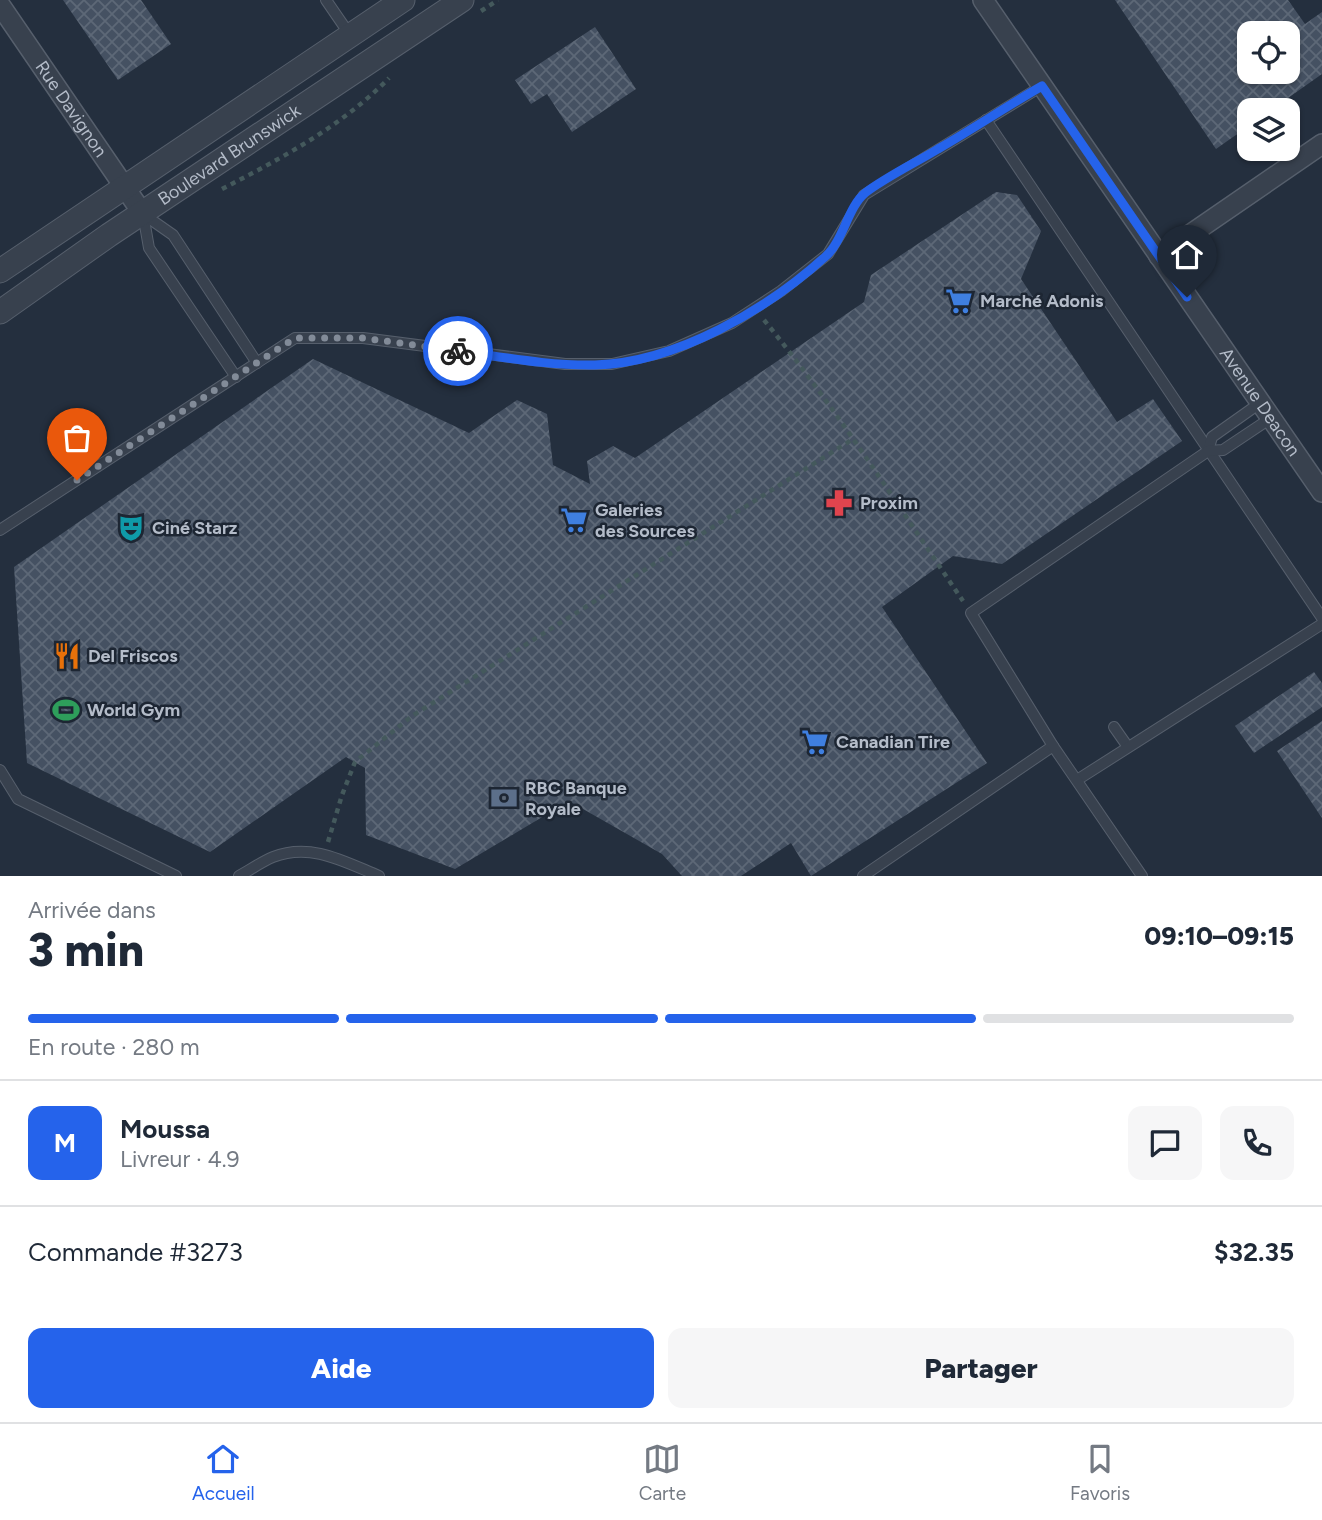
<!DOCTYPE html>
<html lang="fr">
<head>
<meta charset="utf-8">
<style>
  :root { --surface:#fff; --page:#f6f6f7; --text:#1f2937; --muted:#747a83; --line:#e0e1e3; --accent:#2563eb }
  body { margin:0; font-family:Figtree,sans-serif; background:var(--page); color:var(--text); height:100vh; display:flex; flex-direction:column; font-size:26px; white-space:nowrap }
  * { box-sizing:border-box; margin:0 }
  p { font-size:23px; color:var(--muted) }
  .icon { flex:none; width:38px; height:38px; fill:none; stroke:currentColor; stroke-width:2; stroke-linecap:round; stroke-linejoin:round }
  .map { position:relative; height:876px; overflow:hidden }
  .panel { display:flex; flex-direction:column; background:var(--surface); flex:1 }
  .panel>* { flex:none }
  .fabs { position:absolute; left:1237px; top:21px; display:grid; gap:14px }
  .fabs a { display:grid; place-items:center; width:63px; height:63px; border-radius:14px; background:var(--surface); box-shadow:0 2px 5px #0004; font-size:35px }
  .pin { position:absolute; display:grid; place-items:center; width:60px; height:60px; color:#fff; margin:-72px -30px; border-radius:50% 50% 50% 0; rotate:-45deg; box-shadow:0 0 7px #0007 }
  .pin .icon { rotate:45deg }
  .courier { position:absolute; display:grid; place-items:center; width:70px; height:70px; margin:-35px; border:5px solid #2563eb; border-radius:50%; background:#fff; color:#222; box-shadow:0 2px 9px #0007 }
  .summary em { font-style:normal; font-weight:800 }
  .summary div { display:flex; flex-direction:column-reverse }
  .summary { display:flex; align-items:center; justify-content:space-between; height:119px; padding:0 28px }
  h1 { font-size:46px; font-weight:800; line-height:52px }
  .bar { display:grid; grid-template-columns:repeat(4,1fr); gap:10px 7px; align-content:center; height:84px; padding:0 28px }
  .bar i { height:9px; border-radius:5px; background:var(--line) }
  .bar .current { background:var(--accent) }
  .bar p { grid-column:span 4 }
  .line { display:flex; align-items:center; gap:18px; padding:0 28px; border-top:2px solid var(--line) }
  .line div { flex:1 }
  .round { display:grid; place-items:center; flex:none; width:74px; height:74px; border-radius:14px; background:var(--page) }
  .action { display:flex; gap:14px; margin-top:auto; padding:14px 28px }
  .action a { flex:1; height:80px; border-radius:14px; background:var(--accent); color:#fff; font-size:28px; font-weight:800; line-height:80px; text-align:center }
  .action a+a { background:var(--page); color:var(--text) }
  .tabs { display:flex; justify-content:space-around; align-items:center; height:98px; border-top:2px solid var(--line); background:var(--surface); font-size:19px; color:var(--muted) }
  .tabs a { display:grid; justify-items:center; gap:4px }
  .tabs .current { color:var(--accent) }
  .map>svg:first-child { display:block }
</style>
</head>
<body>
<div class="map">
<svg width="1322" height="876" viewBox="0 0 1322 876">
  <defs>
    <pattern id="building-cross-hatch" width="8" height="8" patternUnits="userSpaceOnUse" patternTransform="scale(1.75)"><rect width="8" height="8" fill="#455162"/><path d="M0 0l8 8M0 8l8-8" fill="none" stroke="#5d6877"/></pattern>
  </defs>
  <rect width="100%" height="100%" fill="#242f3e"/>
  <!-- building -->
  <g fill="url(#building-cross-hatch)" fill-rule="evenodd">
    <polygon points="63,0 141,0 171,44 118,80"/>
    <path d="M1115 0H1288L1305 24 1322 12V74L1271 110H1250V125L1216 149ZM1250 33H1288V72H1250Z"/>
    <polygon points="595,27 636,89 572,132 547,94 531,104 515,80"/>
    <polygon points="996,192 1017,195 1041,231 1021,279 1117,422 1153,399 1182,441 1002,564 953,556 882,607 987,763 811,876 791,843 741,876 682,876 662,854 569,801 455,869 366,835 365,768 346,757 210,852 27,763 14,567 313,359 469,433 517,400 547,414 553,465 590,484 587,461 613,446 635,458 864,302 871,275"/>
    <polygon points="1314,672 1322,683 1322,707 1254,753 1235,726"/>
    <polygon points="1322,721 1322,818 1277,751"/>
  </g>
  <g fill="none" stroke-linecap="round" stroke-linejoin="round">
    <defs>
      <g id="service">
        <polyline points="326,0 350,35"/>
        <polyline points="986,120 1322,618"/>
        <polyline points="143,214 149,248 236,377"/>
        <polyline points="143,214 173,235 257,363"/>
        <polyline points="1208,451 1212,437 1260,403"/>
        <polyline points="0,530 295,338 363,338 565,364 612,364 669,351 732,323 781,291 828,254 864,195 1042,86"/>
        <polyline points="1114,727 1128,747"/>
        <polyline points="0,770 18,799 176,876"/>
        <polyline points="1077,780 1322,624"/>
        <path d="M239 876C250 870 261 862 273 857 311 842 345 862 379 876"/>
        <polyline points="863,876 1053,746"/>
        <polyline points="1142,876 1053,746 971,613 1208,451 1223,450 1271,418"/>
      </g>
      <g id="minor">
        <path id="s1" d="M983 0 1322 492"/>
        <path id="s2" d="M0 5 143 214"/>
        <polyline points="1159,256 1322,144"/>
      </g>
      <g id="tertiary">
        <polyline points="0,271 403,0"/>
        <path id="s3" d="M0 312 109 235 462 0"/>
      </g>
    </defs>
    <!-- service casing -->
    <use href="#service" stroke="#565f6c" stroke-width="12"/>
    <!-- minor casing -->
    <use href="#minor" stroke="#565f6c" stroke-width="22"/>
    <!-- tertiary casing -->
    <use href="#tertiary" stroke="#565f6c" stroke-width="25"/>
    <!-- path -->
    <g stroke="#44595c" stroke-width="4.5" stroke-dasharray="5 5" stroke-linecap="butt">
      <polyline points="481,11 498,0"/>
      <path d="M222 189C282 158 342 126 389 78"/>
      <path d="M764 320C837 409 898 506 963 601"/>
      <polyline points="328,842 342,795 355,762 412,716 853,439"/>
    </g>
    <!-- service -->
    <use href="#service" stroke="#38414e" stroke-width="10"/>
    <!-- minor -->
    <use href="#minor" stroke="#38414e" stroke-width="19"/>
    <!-- tertiary -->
    <use href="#tertiary" stroke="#38414e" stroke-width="23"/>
  </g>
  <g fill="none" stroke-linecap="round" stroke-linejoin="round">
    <!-- done -->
    <polyline stroke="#828b98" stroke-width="7" stroke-dasharray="0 12.6" points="77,480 295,338 363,338 458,351"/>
    <!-- route -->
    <path stroke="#2563eb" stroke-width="9" d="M458 351C503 357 550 366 595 365 676 363 768 309 826 256 843 241 848 207 865 193 886 177 915 163 938 149 973 129 1007 106 1042 86L1187 297"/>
  </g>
  <!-- icons -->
  <defs>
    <symbol id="supermarket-bare" viewBox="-9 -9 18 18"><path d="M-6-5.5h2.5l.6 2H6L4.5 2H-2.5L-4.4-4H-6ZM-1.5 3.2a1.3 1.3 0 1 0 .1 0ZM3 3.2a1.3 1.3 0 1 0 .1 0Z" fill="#3f7fe0" stroke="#1d2633" stroke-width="2.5" paint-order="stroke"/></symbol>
    <symbol id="pharmacy-bare" viewBox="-9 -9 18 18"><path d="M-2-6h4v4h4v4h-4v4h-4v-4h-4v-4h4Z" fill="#e0444e" stroke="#1d2633" stroke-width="2.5" paint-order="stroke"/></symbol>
    <symbol id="theatre-bare" viewBox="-9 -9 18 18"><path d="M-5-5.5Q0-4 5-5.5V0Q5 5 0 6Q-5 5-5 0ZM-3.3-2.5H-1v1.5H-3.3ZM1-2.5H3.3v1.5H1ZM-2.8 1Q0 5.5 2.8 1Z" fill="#0f9aa8" stroke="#1d2633" stroke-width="2.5" paint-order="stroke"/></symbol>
    <symbol id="restaurant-bare" viewBox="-9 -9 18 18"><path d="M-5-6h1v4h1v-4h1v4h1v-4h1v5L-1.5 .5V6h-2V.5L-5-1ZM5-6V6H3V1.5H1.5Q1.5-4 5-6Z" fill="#e8710a" stroke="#1d2633" stroke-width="2.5" paint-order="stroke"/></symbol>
    <symbol id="stadium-bare" viewBox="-9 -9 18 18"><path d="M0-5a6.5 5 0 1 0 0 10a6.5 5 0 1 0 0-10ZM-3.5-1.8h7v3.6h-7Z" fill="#2e9e5b" stroke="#1d2633" stroke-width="2.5" paint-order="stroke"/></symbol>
    <symbol id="bank-bare" viewBox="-9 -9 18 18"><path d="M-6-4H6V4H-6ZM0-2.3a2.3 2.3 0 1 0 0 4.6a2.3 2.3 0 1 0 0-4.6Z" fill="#5c6f8a" stroke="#1d2633" stroke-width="2.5" paint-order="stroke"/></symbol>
  </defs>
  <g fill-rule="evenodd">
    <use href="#supermarket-bare" x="940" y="282" width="38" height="38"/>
    <use href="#pharmacy-bare" x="820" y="484" width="38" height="38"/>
    <use href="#supermarket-bare" x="555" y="501" width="38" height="38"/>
    <use href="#theatre-bare" x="112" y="509" width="38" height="38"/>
    <use href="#restaurant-bare" x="48" y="637" width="38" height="38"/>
    <use href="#stadium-bare" x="47" y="691" width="38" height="38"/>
    <use href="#supermarket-bare" x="796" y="723" width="38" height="38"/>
    <use href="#bank-bare" x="485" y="779" width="38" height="38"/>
  </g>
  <g text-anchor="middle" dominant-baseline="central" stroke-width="5" stroke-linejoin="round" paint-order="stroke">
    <!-- street labels -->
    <g font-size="18" fill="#b4bcc9" stroke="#1d2633">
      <text stroke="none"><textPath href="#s2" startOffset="126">Rue Davignon</textPath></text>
      <text stroke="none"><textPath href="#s3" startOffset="278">Boulevard Brunswick</textPath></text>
      <text stroke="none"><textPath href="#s1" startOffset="488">Avenue Deacon</textPath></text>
    </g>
    <!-- poi labels -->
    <g font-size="18" font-weight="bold" fill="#b4bcc9" stroke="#1d2633" text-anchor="start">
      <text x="980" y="301">Marché Adonis</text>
      <text x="860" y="503">Proxim</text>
      <text x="595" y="510">Galeries<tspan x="595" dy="21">des Sources</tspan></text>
      <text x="152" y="528">Ciné Starz</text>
      <text x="88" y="656">Del Friscos</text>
      <text x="87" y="710">World Gym</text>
      <text x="836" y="742">Canadian Tire</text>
      <text x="525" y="788">RBC Banque<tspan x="525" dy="21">Royale</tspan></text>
    </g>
  </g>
</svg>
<div class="fabs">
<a><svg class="icon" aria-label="locate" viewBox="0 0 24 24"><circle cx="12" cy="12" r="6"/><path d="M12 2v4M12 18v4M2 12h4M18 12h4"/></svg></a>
<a><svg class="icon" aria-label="layers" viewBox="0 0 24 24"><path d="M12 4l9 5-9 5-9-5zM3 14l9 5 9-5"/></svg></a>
</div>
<div class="pin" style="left:77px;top:480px;background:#ea580c"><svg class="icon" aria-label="bag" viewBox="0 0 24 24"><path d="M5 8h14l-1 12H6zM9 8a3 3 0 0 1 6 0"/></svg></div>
<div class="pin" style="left:1187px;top:297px;background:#1f2937"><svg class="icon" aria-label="home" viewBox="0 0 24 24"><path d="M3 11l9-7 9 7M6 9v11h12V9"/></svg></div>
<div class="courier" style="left:458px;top:351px"><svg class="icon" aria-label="bike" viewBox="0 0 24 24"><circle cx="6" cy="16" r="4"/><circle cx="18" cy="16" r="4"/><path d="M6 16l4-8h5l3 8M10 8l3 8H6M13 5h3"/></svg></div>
</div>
<section class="panel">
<div class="summary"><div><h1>3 min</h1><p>Arrivée dans</p></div><em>09:10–09:15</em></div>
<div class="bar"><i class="current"></i><i class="current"></i><i class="current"></i><i></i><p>En route · 280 m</p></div>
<div class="line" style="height:126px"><b class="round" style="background:var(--accent);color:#fff">M</b><div><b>Moussa</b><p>Livreur · 4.9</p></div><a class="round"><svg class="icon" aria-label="chat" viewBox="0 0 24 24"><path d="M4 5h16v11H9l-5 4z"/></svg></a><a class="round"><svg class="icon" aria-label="phone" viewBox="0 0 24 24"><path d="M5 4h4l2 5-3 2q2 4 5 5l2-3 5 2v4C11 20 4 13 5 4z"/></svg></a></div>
<div class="line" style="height:91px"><div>Commande #3273</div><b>$32.35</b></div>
<div class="action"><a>Aide</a><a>Partager</a></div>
</section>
<nav class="tabs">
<a class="current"><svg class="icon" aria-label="home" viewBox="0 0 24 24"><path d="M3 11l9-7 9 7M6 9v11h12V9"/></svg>Accueil</a>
<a><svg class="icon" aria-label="map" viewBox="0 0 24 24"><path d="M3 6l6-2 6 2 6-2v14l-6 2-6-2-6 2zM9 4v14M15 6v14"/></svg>Carte</a>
<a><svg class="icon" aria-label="saved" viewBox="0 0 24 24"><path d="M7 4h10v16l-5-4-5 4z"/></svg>Favoris</a>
</nav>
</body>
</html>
